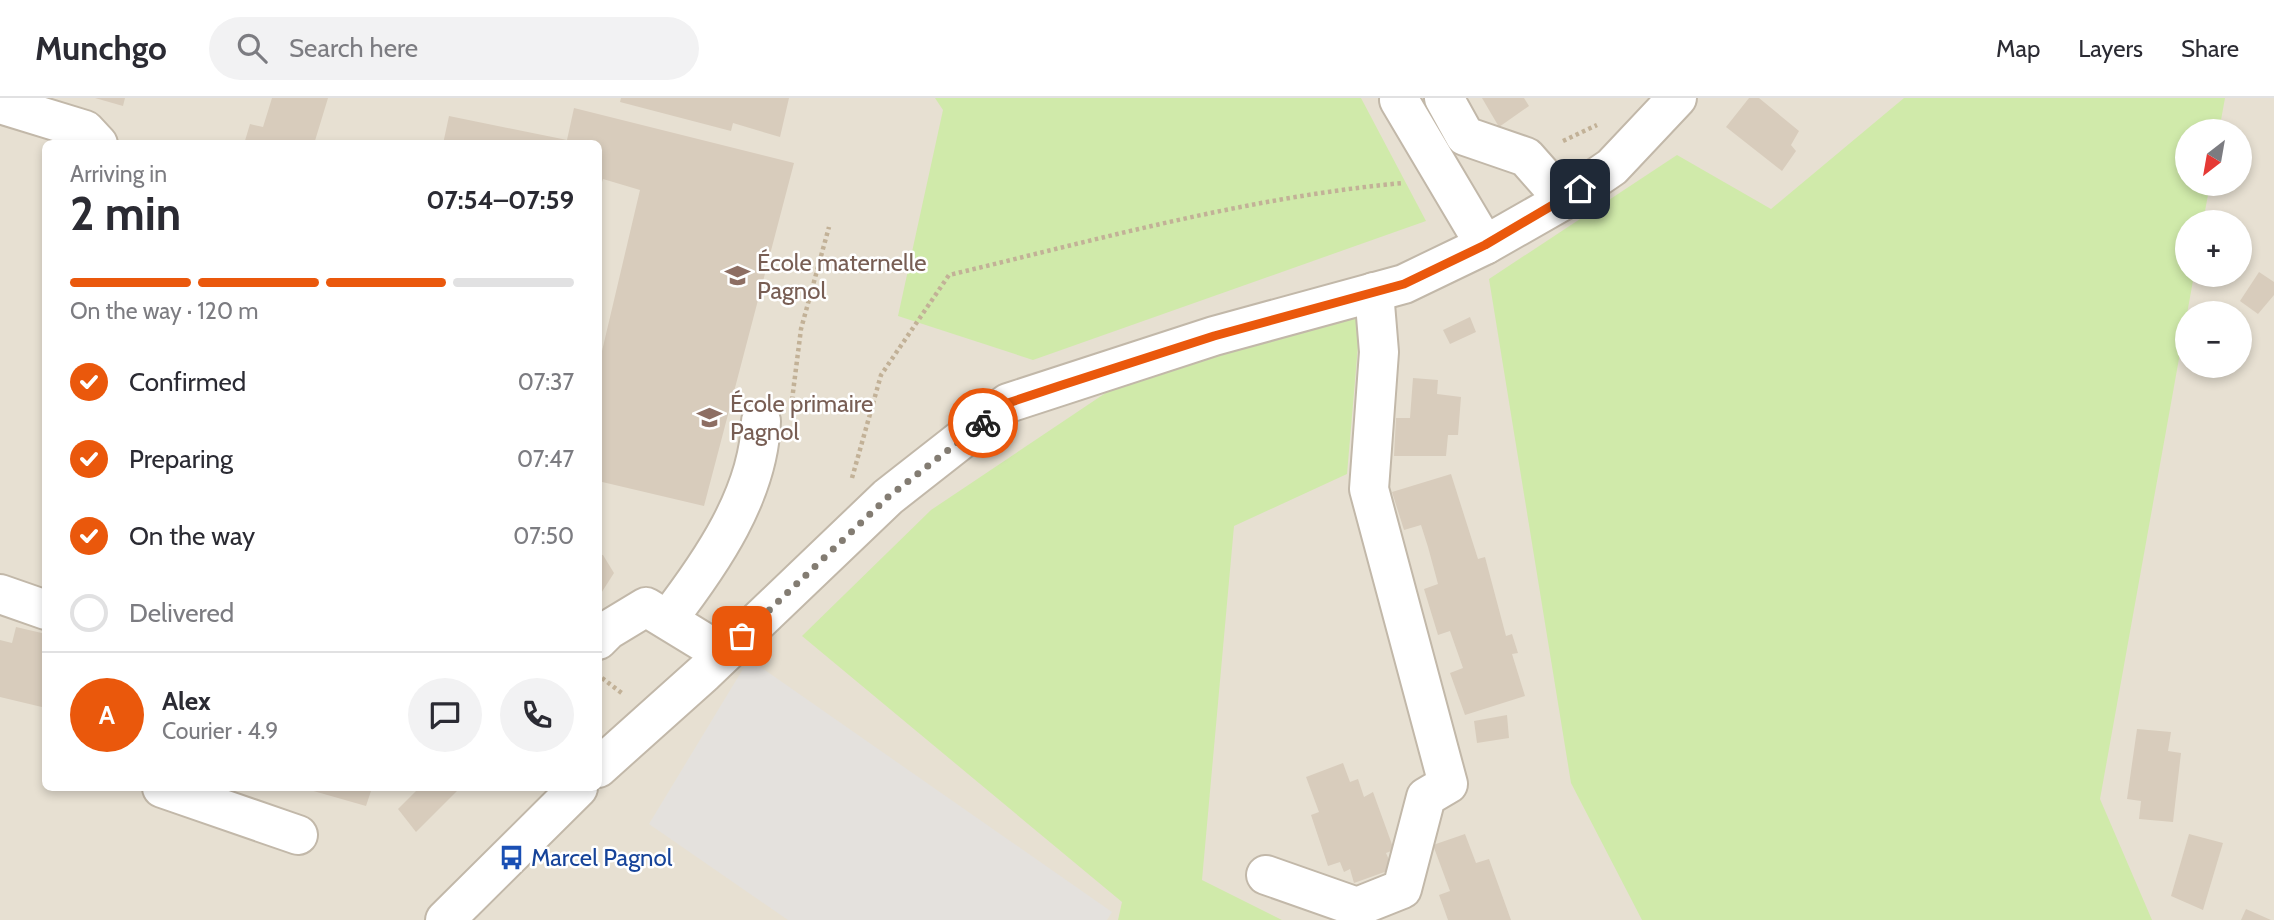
<!DOCTYPE html>
<html lang="en">
<head>
<meta charset="utf-8">
<style>
  :root { --surface:#fff; --page:#f2f2f3; --text:#2b2b33; --muted:#7c7c81; --line:#e1e1e2; --accent:#ea580c }
  body { margin:0; font-family:Cabin,sans-serif; background:var(--page); color:var(--text); height:100vh; display:flex; flex-direction:column; font-size:26px; white-space:nowrap }
  * { box-sizing:border-box; margin:0 }
  p { font-size:23px; color:var(--muted) }
  .icon { flex:none; width:38px; height:38px; fill:none; stroke:currentColor; stroke-width:2; stroke-linecap:round; stroke-linejoin:round }
  .map { position:relative; flex:1; overflow:hidden }
  .drawer { position:absolute; left:42px; top:42px; width:560px; height:651px; display:flex; flex-direction:column; background:var(--surface); border-radius:10px; box-shadow:0 4px 10px #0003 }
  .drawer>* { flex:none }
  .needle { width:46px; rotate:211deg }
  .controls { position:absolute; left:2175px; top:21px; display:grid; gap:14px }
  .controls a { display:grid; place-items:center; width:77px; height:77px; border-radius:50%; background:var(--surface); box-shadow:0 4px 10px #0003; font-size:35px }
  .pin { position:absolute; display:grid; place-items:center; width:60px; height:60px; color:#fff; margin:-30px; border-radius:14px; box-shadow:0 4px 10px #0006 }
  .courier { position:absolute; display:grid; place-items:center; width:70px; height:70px; margin:-35px; border:5px solid #ea580c; border-radius:50%; background:#fff; color:#222; box-shadow:0 2px 9px #0007 }
  .head em { font-style:normal; font-weight:800 }
  .head div { display:flex; flex-direction:column-reverse }
  .head { display:flex; align-items:center; justify-content:space-between; height:119px; padding:0 28px }
  h1 { font-size:46px; font-weight:800; line-height:52px }
  .bar { display:grid; grid-template-columns:repeat(4,1fr); gap:10px 7px; align-content:center; height:84px; padding:0 28px }
  .bar i { height:9px; border-radius:5px; background:var(--line) }
  .bar .selected { background:var(--accent) }
  .bar p { grid-column:span 4 }
  .line { display:flex; align-items:center; gap:18px; padding:0 28px; border-top:2px solid var(--line) }
  .line div { flex:1 }
  .round { display:grid; place-items:center; flex:none; width:74px; height:74px; border-radius:37px; background:var(--page) }
  ol { padding:0 28px; list-style:none }
  li { display:flex; align-items:center; gap:21px; height:77px }
  li p { margin-inline-start:auto }
  li .icon { padding:7px; border-radius:50%; background:var(--accent); color:#fff; stroke-width:4 }
  li:last-child { color:var(--muted) }
  li i { width:38px; height:38px; border:4px solid var(--line); border-radius:50% }
  header { display:flex; align-items:center; gap:42px; box-sizing:border-box; height:98px; padding:0 35px; background:var(--surface); border-bottom:2px solid var(--line) }
  header strong { font-size:33px }
  nav { display:flex; gap:38px; margin-inline-start:auto; font-size:24px }
  .search { width:490px; height:63px; background:var(--page); display:flex; align-items:center; gap:18px; box-sizing:border-box; padding:0 24px; border-radius:38px; color:var(--muted); font-size:26px }
  .map>svg:first-child { display:block }
</style>
</head>
<body>
<header>
<strong>Munchgo</strong>
<div class="search"><svg class="icon" aria-label="search" viewBox="0 0 24 24"><circle cx="10" cy="10" r="6"/><path d="M15 15l6 6"/></svg>Search here</div>
<nav><a>Map</a><a>Layers</a><a>Share</a></nav>
</header>
<div class="map">
<svg width="2274" height="822" viewBox="0 0 2274 822">
  <rect width="100%" height="100%" fill="#f3eee4"/>
  <!-- residential -->
  <path fill="#e7e0d2" fill-rule="evenodd" d="M0 0H2274V822H0ZM2188 33H2240V86H2188ZM46 46H598V690H46ZM2188 124H2240V177H2188ZM2188 215H2240V268H2188Z"/>
  <!-- green -->
  <g fill="#d0eaaa">
    <polygon points="935,0 1361,0 1426,123 1033,262 898,218 943,12"/>
    <polygon points="1904,0 2225,0 2219,33 2188,33 2188,86 2210,86 2203,124 2188,124 2188,177 2194,177 2100,701 2152,822 1642,822 1571,685 1489,181 1677,57 1771,111"/>
    <polygon points="1361,213 1347,376 1234,428 1202,782 1282,822 1118,822 1122,804 802,538 931,412 1110,292"/>
  </g>
  <!-- parking -->
  <polygon fill="#e4e1dd" points="749,561 1112,814 1107,822 788,822 649,726"/>
  <!-- building -->
  <g fill="#d8ccbc">
    <polygon points="95,0 125,0 123,8"/>
    <polygon points="272,0 328,0 314,46 244,46 250,26 263,29"/>
    <polygon points="621,0 789,0 780,39 733,25 731,33 620,4"/>
    <polygon points="1482,0 1524,0 1529,8 1499,29"/>
    <polygon points="1749,0 1759,0 1799,33 1791,47 1796,53 1782,73 1726,29"/>
    <polygon points="574,10 794,65 704,408 598,383 598,270 640,92 603,81 598,97 598,46 443,46 449,18 567,42"/>
    <polygon points="2259,174 2274,184 2274,197 2258,216 2240,203"/>
    <polygon points="1470,219 1476,234 1450,246 1443,232"/>
    <polygon points="1413,280 1438,282 1437,296 1461,299 1458,337 1448,337 1446,358 1394,358 1396,320 1410,320"/>
    <polygon points="1451,376 1478,461 1485,459 1506,538 1512,536 1518,555 1512,556 1525,598 1465,617 1450,575 1463,570 1450,533 1438,537 1424,491 1438,486 1428,449 1421,427 1404,432 1392,394"/>
    <polygon points="598,456 603,457 614,475 598,500"/>
    <polygon points="16,529 46,536 46,610 0,599 0,542 12,545"/>
    <polygon points="1507,617 1509,640 1477,645 1474,623"/>
    <polygon points="2137,631 2171,634 2168,653 2181,655 2173,724 2139,721 2141,703 2127,701"/>
    <polygon points="1343,665 1350,684 1358,681 1364,699 1373,694 1394,752 1386,755 1393,771 1354,785 1350,771 1344,774 1340,764 1328,768 1311,717 1319,714 1306,679"/>
    <polygon points="303,690 372,690 366,708"/>
    <polygon points="419,690 460,690 416,734 398,711"/>
    <polygon points="1465,736 1476,765 1489,761 1511,822 1448,822 1439,797 1450,793 1433,747"/>
    <polygon points="2189,736 2223,745 2203,812 2171,798"/>
    <polygon points="2246,811 2271,822 2241,822"/>
  </g>
  <g fill="none" stroke-linecap="round" stroke-linejoin="round">
    <defs>
      <g id="minor">
        <polyline points="1444,0 1465,38 1526,59 1564,102"/>
        <polyline points="1399,2 1485,147"/>
        <polyline points="0,6 85,32 98,46"/>
        <polyline points="0,496 46,512"/>
        <path d="M668 521C711 465 759 396 761 323"/>
        <polyline points="598,542 608,532 646,509 723,556"/>
        <polyline points="598,670 704,575 888,399 1008,305 1214,238 1404,186 1485,147 1564,102 1612,69 1677,0"/>
        <polyline points="162,690 298,737"/>
        <polyline points="1266,777 1357,809 1402,791 1426,699 1448,686 1369,391 1379,254 1374,194"/>
        <polyline points="445,822 578,690"/>
      </g>
    </defs>
    <!-- minor casing -->
    <use href="#minor" stroke="#c2b8a9" stroke-width="42"/>
    <!-- path -->
    <g stroke="#c2b197" stroke-width="4.5" stroke-dasharray="3.5 3.5" stroke-linecap="butt">
      <polyline points="1563,43 1597,27"/>
      <polyline points="792,302 801,231 829,129"/>
      <path d="M852 380 881 277 949 177C1100 141 1249 99 1403 85"/>
      <polyline points="602,580 623,596"/>
    </g>
    <!-- minor -->
    <use href="#minor" stroke="#fff" stroke-width="38"/>
  </g>
  <g fill="none" stroke-linecap="round" stroke-linejoin="round">
    <!-- done -->
    <polyline stroke="#837c72" stroke-width="7" stroke-dasharray="0 12.6" points="742,538 888,399 983,325"/>
    <!-- route -->
    <polyline stroke="#ea580c" stroke-width="9" points="983,325 1008,305 1059,288 1214,238 1404,186 1485,147 1580,91"/>
  </g>
  <!-- icons -->
  <defs>
    <symbol id="school-bare" viewBox="-9 -9 18 18"><path d="M0-5L7-2L0 1L-7-2ZM-4 1L0 2.5L4 1V4Q0 6-4 4Z" fill="#8d6e63" stroke="#fff" stroke-width="2.5" paint-order="stroke"/></symbol>
    <symbol id="bus-bare" viewBox="-9 -9 18 18"><path d="M-5-6H5V4H4V6H2V4H-2V6H-4V4H-5ZM-3.5-4V0h7V-4ZM-3.5 1.2v1.5H-2V1.2ZM2 1.2v1.5H3.5V1.2Z" fill="#1a4fb4" stroke="#fff" stroke-width="2.5" paint-order="stroke"/></symbol>
  </defs>
  <g fill-rule="evenodd">
    <use href="#school-bare" x="720" y="160" width="35" height="35"/>
    <use href="#school-bare" x="692" y="302" width="35" height="35"/>
    <use href="#bus-bare" x="494" y="742" width="35" height="35"/>
  </g>
  <g text-anchor="middle" dominant-baseline="central" stroke-width="5" stroke-linejoin="round" paint-order="stroke">
    <!-- education labels -->
    <g font-size="24" fill="#785e54" stroke="#fff" text-anchor="start">
      <text x="757" y="164">École maternelle<tspan x="757" dy="28">Pagnol</tspan></text>
      <text x="730" y="305">École primaire<tspan x="730" dy="28">Pagnol</tspan></text>
    </g>
    <!-- transit labels -->
    <g font-size="24" fill="#164399" stroke="#fff" text-anchor="start">
      <text x="531" y="759">Marcel Pagnol</text>
    </g>
  </g>
</svg>
<div class="controls">
<a><svg class="needle" viewBox="-14 -14 28 28"><path d="M0-13l5 13h-10z" fill="#e53935"/><path d="M0 13l5-13h-10z" fill="#7c7c81"/></svg></a>
<a>+</a>
<a>−</a>
</div>
<div class="pin" style="left:742px;top:538px;background:#ea580c"><svg class="icon" aria-label="bag" viewBox="0 0 24 24"><path d="M5 8h14l-1 12H6zM9 8a3 3 0 0 1 6 0"/></svg></div>
<div class="pin" style="left:1580px;top:91px;background:#1f2937"><svg class="icon" aria-label="home" viewBox="0 0 24 24"><path d="M3 11l9-7 9 7M6 9v11h12V9"/></svg></div>
<div class="courier" style="left:983px;top:325px"><svg class="icon" aria-label="bike" viewBox="0 0 24 24"><circle cx="6" cy="16" r="4"/><circle cx="18" cy="16" r="4"/><path d="M6 16l4-8h5l3 8M10 8l3 8H6M13 5h3"/></svg></div>
<section class="drawer">
<div class="head"><div><h1>2 min</h1><p>Arriving in</p></div><em>07:54–07:59</em></div>
<div class="bar"><i class="selected"></i><i class="selected"></i><i class="selected"></i><i></i><p>On the way · 120 m</p></div>
<ol>
<li><svg class="icon" aria-label="check" viewBox="0 0 24 24"><path d="M5 12l5 5 9-10"/></svg>Confirmed<p>07:37</p></li>
<li><svg class="icon" aria-label="check" viewBox="0 0 24 24"><path d="M5 12l5 5 9-10"/></svg>Preparing<p>07:47</p></li>
<li><svg class="icon" aria-label="check" viewBox="0 0 24 24"><path d="M5 12l5 5 9-10"/></svg>On the way<p>07:50</p></li>
<li><i></i>Delivered</li>
</ol>
<div class="line" style="height:126px"><b class="round" style="background:var(--accent);color:#fff">A</b><div><b>Alex</b><p>Courier · 4.9</p></div><a class="round"><svg class="icon" aria-label="chat" viewBox="0 0 24 24"><path d="M4 5h16v11H9l-5 4z"/></svg></a><a class="round"><svg class="icon" aria-label="phone" viewBox="0 0 24 24"><path d="M5 4h4l2 5-3 2q2 4 5 5l2-3 5 2v4C11 20 4 13 5 4z"/></svg></a></div>
</section>
</div>
</body>
</html>
